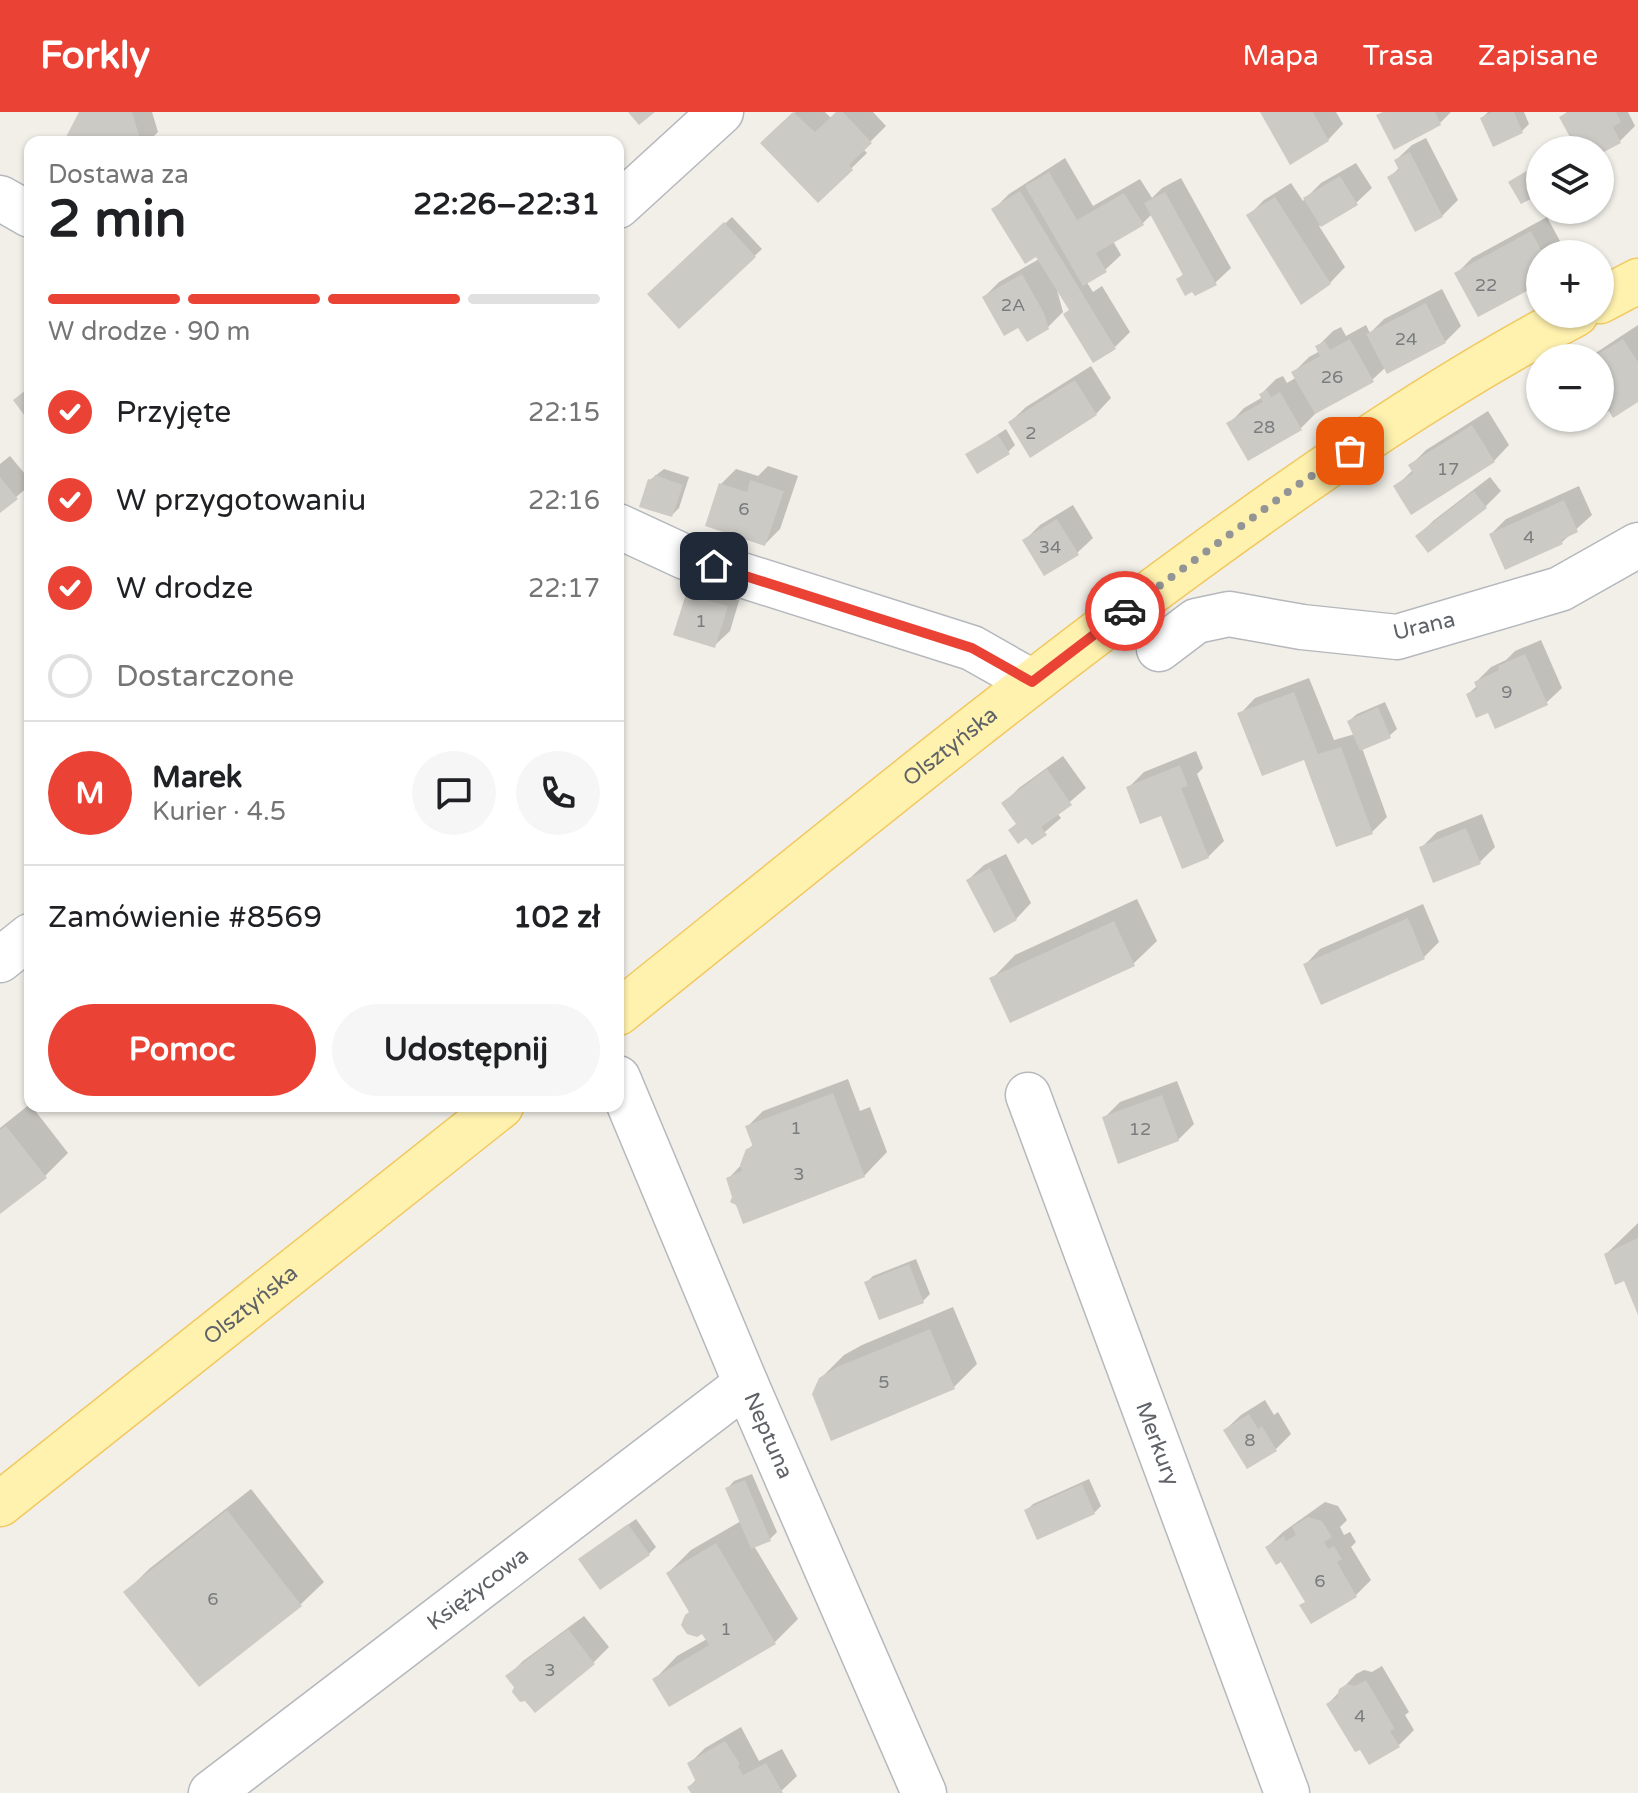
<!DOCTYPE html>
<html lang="pl">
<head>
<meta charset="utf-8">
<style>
  :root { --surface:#fff; --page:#f6f6f6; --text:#202124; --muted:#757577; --line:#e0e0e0; --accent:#ea4335 }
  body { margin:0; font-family:"Varela Round",sans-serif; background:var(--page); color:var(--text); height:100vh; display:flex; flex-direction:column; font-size:30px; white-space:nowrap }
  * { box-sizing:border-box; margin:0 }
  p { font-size:26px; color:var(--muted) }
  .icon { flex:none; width:44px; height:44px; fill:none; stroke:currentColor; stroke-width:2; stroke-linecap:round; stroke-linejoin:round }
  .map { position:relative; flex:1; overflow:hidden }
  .drawer { position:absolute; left:24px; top:24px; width:600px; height:976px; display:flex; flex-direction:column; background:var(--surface); border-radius:16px; box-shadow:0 2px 6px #0004 }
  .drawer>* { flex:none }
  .tools { position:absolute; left:1526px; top:24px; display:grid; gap:16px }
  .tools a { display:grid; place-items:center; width:88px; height:88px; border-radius:50%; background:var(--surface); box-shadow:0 2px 6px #0004; font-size:40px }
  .pin { position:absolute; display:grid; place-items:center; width:68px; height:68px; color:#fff; margin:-34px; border-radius:16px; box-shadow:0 4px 12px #0006 }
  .courier { position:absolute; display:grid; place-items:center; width:80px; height:80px; margin:-40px; border:6px solid #ea4335; border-radius:50%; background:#fff; color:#222; box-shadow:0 2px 10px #0007 }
  .overview em { font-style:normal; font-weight:700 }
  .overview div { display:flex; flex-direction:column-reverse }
  .overview { display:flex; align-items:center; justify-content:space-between; height:136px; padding:0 24px }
  h1 { font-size:52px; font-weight:700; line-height:60px }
  .bar { display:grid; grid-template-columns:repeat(4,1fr); gap:12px 8px; align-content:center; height:96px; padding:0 24px }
  .bar i { height:10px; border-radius:6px; background:var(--line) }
  .bar .current { background:var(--accent) }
  .bar p { grid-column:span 4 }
  .line { display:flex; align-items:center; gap:20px; padding:0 24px; border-top:2px solid var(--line) }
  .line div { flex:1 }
  .round { display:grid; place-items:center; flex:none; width:84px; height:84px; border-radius:42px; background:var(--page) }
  ol { padding:0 24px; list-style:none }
  li { display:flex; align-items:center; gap:24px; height:88px }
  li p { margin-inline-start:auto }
  li .icon { padding:8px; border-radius:50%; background:var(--accent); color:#fff; stroke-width:4 }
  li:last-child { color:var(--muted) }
  li i { width:44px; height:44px; border:4px solid var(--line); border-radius:50% }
  .button { display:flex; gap:16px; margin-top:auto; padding:16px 24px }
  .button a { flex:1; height:92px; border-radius:48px; background:var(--accent); color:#fff; font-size:32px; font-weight:700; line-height:92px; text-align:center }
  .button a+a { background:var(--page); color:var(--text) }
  header { display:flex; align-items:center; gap:48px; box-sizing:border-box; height:112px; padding:0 40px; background:var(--accent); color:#fff }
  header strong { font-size:38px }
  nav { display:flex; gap:44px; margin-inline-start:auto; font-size:28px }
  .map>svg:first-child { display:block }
</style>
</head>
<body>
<header>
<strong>Forkly</strong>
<nav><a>Mapa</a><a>Trasa</a><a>Zapisane</a></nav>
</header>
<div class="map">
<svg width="1638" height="1681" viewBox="0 0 1638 1681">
  <rect width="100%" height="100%" fill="#f1efe8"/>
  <!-- shadow -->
  <g fill="#0003">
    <polygon points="81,0 152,0 158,20 148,30 80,30"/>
    <polygon points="795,0 825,0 831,6 838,0 873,0 886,14 863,37 867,41 818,89 763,31"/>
    <polygon points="1262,0 1336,0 1343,12 1328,28"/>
    <polygon points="1383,0 1451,0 1440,11 1379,4"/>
    <polygon points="1488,0 1524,0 1529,12 1522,19 1494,32 1482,6"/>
    <polygon points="1567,0 1628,0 1635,14 1620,29 1600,40 1579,38 1562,5"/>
    <polygon points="1426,26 1458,88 1442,104 1390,65 1400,55 1396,48 1412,33"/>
    <polygon points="1065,46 1093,94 1140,67 1152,86 1162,76 1181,66 1231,156 1215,171 1179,167 1184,161 1152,102 1142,112 1113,129 1121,143 1105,158 1086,169 1093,180 1102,174 1130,220 1115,235 1057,178 1063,200 1047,216 1019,213 984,185 999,170 1039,147 994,97 1009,82"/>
    <polygon points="1356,51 1372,76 1356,91 1319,114 1345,155 1330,171 1249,103 1264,88 1291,71 1303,89 1321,71"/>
    <polygon points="732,105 762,137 679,214 650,182"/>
    <polygon points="1547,105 1567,142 1540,142 1540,169 1457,161 1472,146"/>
    <polygon points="1442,177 1461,214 1445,230 1386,255 1372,268 1316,301 1301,316 1229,312 1244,296 1263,285 1261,282 1276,267 1283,264 1287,271 1297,265 1294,260 1309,245 1320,239 1317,235 1333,219 1341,215 1346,224 1366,213 1370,221 1384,207"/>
    <polygon points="1638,213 1638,288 1600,302 1600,246 1588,246"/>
    <polygon points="1091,254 1111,286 1096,302 1010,310 1026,295"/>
    <polygon points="1488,299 1509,333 1494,349 1395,375 1413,358 1411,353 1426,338"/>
    <polygon points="1006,317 1015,333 1008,340 968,342"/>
    <polygon points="10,344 30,368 30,373 0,399 0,352"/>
    <polygon points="768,354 798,364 780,417 765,432 721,372 736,357 758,364"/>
    <polygon points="664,357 689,365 679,396 672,403 650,368"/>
    <polygon points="1490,365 1501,379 1486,394 1429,438 1418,424 1433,409"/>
    <polygon points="1579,374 1592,403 1562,430 1491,422 1506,407"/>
    <polygon points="1073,393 1093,426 1077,441 1025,428 1040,413"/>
    <polygon points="704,468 742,479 730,519 714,534 688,483"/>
    <polygon points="1541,528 1562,576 1546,591 1468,582 1478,573 1476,570 1491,555 1506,548 1515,539"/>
    <polygon points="1309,566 1334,628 1355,622 1349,609 1357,602 1385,590 1397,617 1389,624 1362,636 1387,705 1372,720 1305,645 1240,602 1255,586"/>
    <polygon points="1196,639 1203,656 1197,662 1224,729 1208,745 1162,701 1128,676 1144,660"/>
    <polygon points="1063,644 1086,676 1057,701 1061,706 1032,731 1004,691 1019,676"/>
    <polygon points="1482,702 1495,735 1480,750 1421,736 1437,720"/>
    <polygon points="1006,742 1031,791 1016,807 968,768 984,753"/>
    <polygon points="1137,787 1157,829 1133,852 992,867 1015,843"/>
    <polygon points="1423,792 1439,830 1424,845 1305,853 1320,837"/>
    <polygon points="848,967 860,999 870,995 887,1040 864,1064 734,1085 728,1067 742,1052 747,1038 754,1032 747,1015 763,999"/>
    <polygon points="1177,969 1194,1012 1178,1028 1105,1005 1120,990"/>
    <polygon points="30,992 68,1041 45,1064 0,1100 0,1016"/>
    <polygon points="1638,1111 1638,1198 1625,1167 1606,1142"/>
    <polygon points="916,1147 930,1182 923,1189 866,1171 873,1164"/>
    <polygon points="953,1195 977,1252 954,1275 820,1267 844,1243 862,1233"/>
    <polygon points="1265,1288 1274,1303 1278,1300 1291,1322 1276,1337 1225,1318 1241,1303"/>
    <polygon points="752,1362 777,1420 770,1427 754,1434 798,1507 774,1531 654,1568 677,1544 707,1527 668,1461 691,1438 741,1409 727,1377 734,1369"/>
    <polygon points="1089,1367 1101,1394 1094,1401 1026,1399 1033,1392"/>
    <polygon points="251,1377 324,1470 300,1493 126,1480 149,1457"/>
    <polygon points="1325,1390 1338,1394 1347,1408 1340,1415 1344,1423 1350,1420 1356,1430 1351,1435 1371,1468 1356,1483 1307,1489 1282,1447 1267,1435 1283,1420"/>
    <polygon points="636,1407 656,1435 649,1442 588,1441"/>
    <polygon points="584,1504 609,1535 594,1550 517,1575 508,1564 523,1549"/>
    <polygon points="1382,1554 1409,1600 1405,1603 1414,1618 1399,1633 1328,1592 1356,1562 1364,1558 1372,1560"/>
    <polygon points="741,1615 759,1649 782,1637 797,1664 779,1681 693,1681 689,1675 697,1667 689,1652 705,1636"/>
  </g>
  <!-- building -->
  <g fill="#cccac5">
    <polygon points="79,0 132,0 141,30 76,30 66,25"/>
    <polygon points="628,0 655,0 639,13"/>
    <polygon points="793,0 815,20 836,0 843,0 872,31 849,53 853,58 818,91 760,31"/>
    <polygon points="1260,0 1313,0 1329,29 1290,53"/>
    <polygon points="1383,0 1435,0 1441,13 1394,38 1376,3"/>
    <polygon points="1492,0 1514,0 1523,21 1493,35 1480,6"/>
    <polygon points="1568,0 1616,0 1621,10 1613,15 1621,31 1600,42 1600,38 1577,38 1559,5"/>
    <polygon points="1410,40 1443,105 1415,120 1387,65 1399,58 1394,48"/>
    <polygon points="1540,51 1540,82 1521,92 1508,70"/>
    <polygon points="1049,60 1077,108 1124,81 1144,113 1096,141 1107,160 1083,174 1025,74"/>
    <polygon points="1340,64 1358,93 1321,115 1303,86"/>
    <polygon points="1020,79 1116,237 1093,251 1063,202 1069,198 1036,145 1025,152 991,97"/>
    <polygon points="1165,80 1217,173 1195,184 1192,180 1185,184 1176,167 1183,163 1144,91"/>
    <polygon points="1275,85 1331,172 1301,193 1246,103"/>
    <polygon points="724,110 756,145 679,217 647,182"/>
    <polygon points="1531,119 1543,142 1540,142 1540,172 1478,205 1454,161"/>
    <polygon points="1022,162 1044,201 1049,217 1027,230 1018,216 1004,224 982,185"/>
    <polygon points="1426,191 1446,231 1387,262 1366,222"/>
    <polygon points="1350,227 1374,270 1315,302 1291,260 1320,244 1315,234 1325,229 1330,238"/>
    <polygon points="1623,227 1638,250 1638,290 1613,306 1609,299 1600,304 1600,246 1592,246"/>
    <polygon points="1075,268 1097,303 1030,346 1008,310"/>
    <polygon points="30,275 30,311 13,288"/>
    <polygon points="1267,278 1271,285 1280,280 1302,318 1248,349 1226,311 1263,290 1259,282"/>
    <polygon points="1472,313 1495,350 1411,403 1393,374 1413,361 1408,353"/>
    <polygon points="998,323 1010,342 977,362 965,342"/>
    <polygon points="655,363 683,373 672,405 639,395 648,367 652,368"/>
    <polygon points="0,365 18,387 0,401"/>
    <polygon points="750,368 784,379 765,434 705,414 719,371 747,380"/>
    <polygon points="1474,379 1487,396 1428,441 1415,424"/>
    <polygon points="1564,388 1578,420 1561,428 1563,432 1505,458 1489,422"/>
    <polygon points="1057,407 1079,443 1044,464 1022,428"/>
    <polygon points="686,482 728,494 715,536 673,523"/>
    <polygon points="1525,542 1548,593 1495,617 1488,601 1476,606 1466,582 1477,577 1474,570 1499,558 1498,554"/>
    <polygon points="1294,580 1318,642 1341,635 1373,722 1336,735 1304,648 1262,664 1237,601"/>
    <polygon points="1378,595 1391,626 1360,639 1347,609"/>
    <polygon points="1180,653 1188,674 1181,676 1209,746 1182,757 1161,704 1140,712 1126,675"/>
    <polygon points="1047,657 1072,693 1041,715 1047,723 1032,733 1026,726 1018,732 1008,718 1016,712 1001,691"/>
    <polygon points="1466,716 1481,752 1433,771 1419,735"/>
    <polygon points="990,756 1017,808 994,821 966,768"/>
    <polygon points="1408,806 1425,847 1321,893 1303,852"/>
    <polygon points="1114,809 1135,854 1010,911 989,866"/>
    <polygon points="833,981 865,1065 743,1112 736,1093 730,1090 732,1085 726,1066 742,1059 740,1053 746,1037 753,1035 745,1014"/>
    <polygon points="1162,983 1179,1029 1118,1052 1102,1005"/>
    <polygon points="6,1014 47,1066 0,1102 0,1018"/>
    <polygon points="1638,1126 1638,1203 1624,1169 1615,1173 1604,1142"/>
    <polygon points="909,1152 924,1191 879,1208 864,1170"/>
    <polygon points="930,1217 955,1277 831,1329 812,1282 819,1266 837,1255"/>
    <polygon points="1249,1302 1258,1317 1262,1314 1277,1339 1247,1357 1223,1318"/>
    <polygon points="745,1368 771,1429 751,1437 725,1376"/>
    <polygon points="1082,1372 1095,1402 1037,1428 1024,1398"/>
    <polygon points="227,1398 302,1494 199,1575 123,1480"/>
    <polygon points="1308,1405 1322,1409 1332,1425 1324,1430 1328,1437 1334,1434 1342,1447 1337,1450 1357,1485 1311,1512 1299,1493 1305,1490 1281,1450 1276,1453 1265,1435 1284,1424 1286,1429 1296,1423 1292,1415"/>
    <polygon points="628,1412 650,1443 600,1478 578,1447"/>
    <polygon points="716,1431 776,1532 669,1595 652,1567 709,1533 702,1522 697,1525 687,1522 681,1513 685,1503 689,1500 666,1461"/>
    <polygon points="568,1517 595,1552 535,1601 525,1589 520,1590 512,1580 514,1575 505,1564"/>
    <polygon points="1366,1568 1395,1617 1390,1619 1400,1635 1369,1653 1360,1638 1355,1640 1326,1592 1337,1585 1339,1577 1347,1572 1355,1574"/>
    <polygon points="725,1629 740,1652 738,1654 743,1663 766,1651 783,1681 691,1681 687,1675 696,1670 687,1651"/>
  </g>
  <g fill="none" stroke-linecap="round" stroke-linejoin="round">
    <defs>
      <g id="minor">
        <polyline points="0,86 30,103"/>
        <polyline points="618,94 721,0"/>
        <polyline points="618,414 685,445 972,536 1032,570"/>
        <polyline points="1159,537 1196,509 1229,502 1302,515 1397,525 1560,477 1638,433"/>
        <polyline points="0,848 30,824"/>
        <path id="s1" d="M618 966 746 1272 924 1681"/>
        <path id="s2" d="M1028 983 1287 1681"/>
        <path id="s3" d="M211 1681 746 1272"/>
      </g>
      <g id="major">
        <polyline points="1600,189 1638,169"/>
        <path id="s4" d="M618 901C810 747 1000 590 1199 445 1320 357 1444 271 1576 202"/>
        <path id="s5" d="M0 1392 501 994"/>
      </g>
    </defs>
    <!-- minor casing -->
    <use href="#minor" stroke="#b5b8bc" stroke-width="47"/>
    <!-- major casing -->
    <use href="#major" stroke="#f2c960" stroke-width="47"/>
    <!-- minor -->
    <use href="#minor" stroke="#fff" stroke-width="44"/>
    <!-- major -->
    <use href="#major" stroke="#fff2af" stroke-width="44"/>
  </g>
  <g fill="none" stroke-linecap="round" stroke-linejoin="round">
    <!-- done -->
    <polyline stroke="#929495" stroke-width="8" stroke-dasharray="0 14.4" points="1125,499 1296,374 1350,339"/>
    <!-- route -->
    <polyline stroke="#ea4335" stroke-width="10" points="714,454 972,536 1032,570 1125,499"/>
  </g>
  <g text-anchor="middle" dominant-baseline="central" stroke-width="6" stroke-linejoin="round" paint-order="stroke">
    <!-- number labels -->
    <g font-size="18" fill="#7a7d7f">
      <text x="1486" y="173">22</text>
      <text x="1013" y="193">2A</text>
      <text x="1406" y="227">24</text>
      <text x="1332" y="265">26</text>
      <text x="1264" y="315">28</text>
      <text x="1031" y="321">2</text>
      <text x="1448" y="357">17</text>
      <text x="744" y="397">6</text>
      <text x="1529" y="425">4</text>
      <text x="1050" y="435">34</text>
      <text x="701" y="509">1</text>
      <text x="1507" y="580">9</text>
      <text x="796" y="1016">1</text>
      <text x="1140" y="1017">12</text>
      <text x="799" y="1062">3</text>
      <text x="884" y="1270">5</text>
      <text x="1250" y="1328">8</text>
      <text x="1320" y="1469">6</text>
      <text x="213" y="1487">6</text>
      <text x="726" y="1517">1</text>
      <text x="550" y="1558">3</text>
      <text x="1360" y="1604">4</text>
    </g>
    <!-- street labels -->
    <g font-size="22" fill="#5f6368" stroke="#fff">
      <text transform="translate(1424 514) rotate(-13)">Urana</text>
      <text stroke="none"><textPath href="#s4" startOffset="426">Olsztyńska</textPath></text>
      <text stroke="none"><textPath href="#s5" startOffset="320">Olsztyńska</textPath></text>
      <text stroke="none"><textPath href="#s1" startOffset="388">Neptuna</textPath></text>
      <text stroke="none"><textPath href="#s2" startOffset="372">Merkury</textPath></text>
      <text stroke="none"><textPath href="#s3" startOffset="336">Księżycowa</textPath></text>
    </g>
  </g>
</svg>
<div class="tools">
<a><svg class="icon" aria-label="layers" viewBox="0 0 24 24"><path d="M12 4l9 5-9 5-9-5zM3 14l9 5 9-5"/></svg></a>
<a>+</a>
<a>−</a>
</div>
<div class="pin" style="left:1350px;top:339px;background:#ea580c"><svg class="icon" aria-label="bag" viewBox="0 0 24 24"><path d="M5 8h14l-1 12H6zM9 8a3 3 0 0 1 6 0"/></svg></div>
<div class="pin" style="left:714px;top:454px;background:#1f2937"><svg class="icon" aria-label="home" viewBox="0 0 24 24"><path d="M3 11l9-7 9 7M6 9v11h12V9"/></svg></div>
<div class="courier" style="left:1125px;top:499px"><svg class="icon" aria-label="car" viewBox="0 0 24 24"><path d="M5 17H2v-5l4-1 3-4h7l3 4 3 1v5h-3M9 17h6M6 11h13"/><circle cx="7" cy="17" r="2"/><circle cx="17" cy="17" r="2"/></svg></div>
<section class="drawer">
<div class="overview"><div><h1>2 min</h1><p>Dostawa za</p></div><em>22:26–22:31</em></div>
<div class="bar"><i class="current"></i><i class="current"></i><i class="current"></i><i></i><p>W drodze · 90 m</p></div>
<ol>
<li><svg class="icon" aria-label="check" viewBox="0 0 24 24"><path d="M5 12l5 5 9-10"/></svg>Przyjęte<p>22:15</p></li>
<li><svg class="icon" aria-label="check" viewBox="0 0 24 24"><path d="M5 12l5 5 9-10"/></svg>W przygotowaniu<p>22:16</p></li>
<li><svg class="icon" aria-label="check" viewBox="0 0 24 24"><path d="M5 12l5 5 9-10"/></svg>W drodze<p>22:17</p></li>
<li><i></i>Dostarczone</li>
</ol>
<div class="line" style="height:144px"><b class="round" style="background:var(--accent);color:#fff">M</b><div><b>Marek</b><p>Kurier · 4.5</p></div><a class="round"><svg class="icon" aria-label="chat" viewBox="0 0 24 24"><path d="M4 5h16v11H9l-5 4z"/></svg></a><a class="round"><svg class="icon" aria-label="phone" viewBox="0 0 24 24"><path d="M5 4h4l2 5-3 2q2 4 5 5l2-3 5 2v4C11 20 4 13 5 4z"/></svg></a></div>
<div class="line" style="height:104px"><div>Zamówienie #8569</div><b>102 zł</b></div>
<div class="button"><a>Pomoc</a><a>Udostępnij</a></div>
</section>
</div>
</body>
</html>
